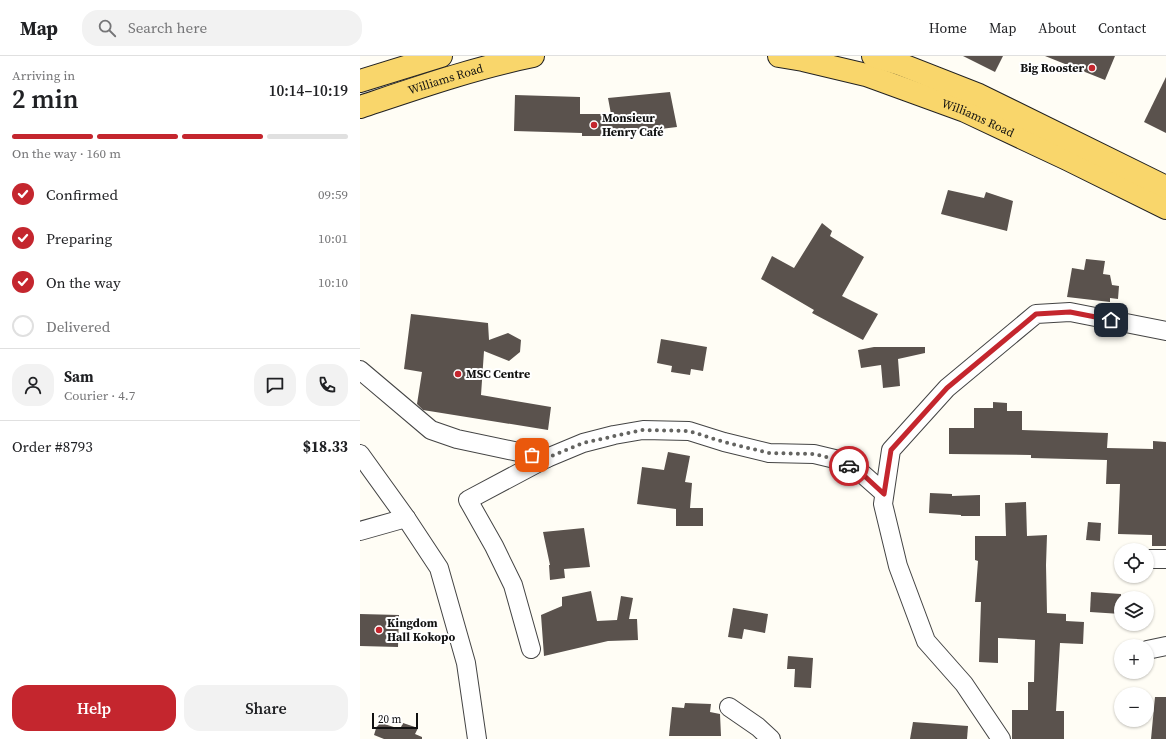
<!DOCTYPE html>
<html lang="en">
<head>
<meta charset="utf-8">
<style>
  :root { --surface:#fff; --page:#f2f2f2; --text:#202124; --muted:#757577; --line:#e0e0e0; --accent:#c4262e }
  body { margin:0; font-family:"Source Serif 4",serif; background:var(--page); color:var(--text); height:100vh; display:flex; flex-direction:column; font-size:15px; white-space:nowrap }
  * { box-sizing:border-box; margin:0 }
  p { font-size:13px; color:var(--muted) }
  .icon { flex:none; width:22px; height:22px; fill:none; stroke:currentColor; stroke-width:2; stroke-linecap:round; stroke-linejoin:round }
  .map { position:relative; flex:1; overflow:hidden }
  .panel { display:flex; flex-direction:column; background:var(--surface); width:360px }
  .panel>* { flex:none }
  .tools { position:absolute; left:754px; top:487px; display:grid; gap:8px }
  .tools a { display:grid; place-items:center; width:40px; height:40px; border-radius:50%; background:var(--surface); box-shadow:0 1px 3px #0004; font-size:20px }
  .scale { position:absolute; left:12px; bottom:10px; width:46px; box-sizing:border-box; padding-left:4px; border:2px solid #111; border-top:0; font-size:11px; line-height:14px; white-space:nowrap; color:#111; -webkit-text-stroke:3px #fff; paint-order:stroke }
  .pin { position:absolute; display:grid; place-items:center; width:34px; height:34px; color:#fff; margin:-17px; border-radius:8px; box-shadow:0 2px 6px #0006 }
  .courier { position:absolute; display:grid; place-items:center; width:40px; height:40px; margin:-20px; border:3px solid #c4262e; border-radius:50%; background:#fff; color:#222; box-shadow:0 1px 5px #0007 }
  .summary em { font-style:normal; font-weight:600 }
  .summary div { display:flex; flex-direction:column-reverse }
  .summary { display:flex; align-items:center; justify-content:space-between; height:68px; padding:0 12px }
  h1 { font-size:26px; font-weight:600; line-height:30px }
  .bar { display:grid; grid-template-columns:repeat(4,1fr); gap:6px 4px; align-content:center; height:48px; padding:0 12px }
  .bar i { height:5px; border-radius:3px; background:var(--line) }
  .bar .on { background:var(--accent) }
  .bar p { grid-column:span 4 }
  .line { display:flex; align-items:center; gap:10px; padding:0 12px; border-top:1px solid var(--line) }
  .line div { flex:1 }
  .round { display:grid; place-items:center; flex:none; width:42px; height:42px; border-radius:16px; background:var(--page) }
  ol { padding:0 12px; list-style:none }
  li { display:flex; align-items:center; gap:12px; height:44px }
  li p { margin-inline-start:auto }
  li .icon { padding:4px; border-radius:50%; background:var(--accent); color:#fff; stroke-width:4 }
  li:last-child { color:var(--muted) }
  li i { width:22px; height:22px; border:2px solid var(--line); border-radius:50% }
  .cta { display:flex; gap:8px; margin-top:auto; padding:8px 12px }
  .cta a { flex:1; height:46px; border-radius:16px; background:var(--accent); color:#fff; font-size:16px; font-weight:600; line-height:46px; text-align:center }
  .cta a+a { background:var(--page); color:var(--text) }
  header { display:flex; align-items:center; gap:24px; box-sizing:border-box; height:56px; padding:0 20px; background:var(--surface); border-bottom:1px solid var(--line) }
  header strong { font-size:19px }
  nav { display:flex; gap:22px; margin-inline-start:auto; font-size:14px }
  .search { width:280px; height:36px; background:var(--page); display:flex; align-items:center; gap:10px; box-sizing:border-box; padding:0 14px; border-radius:16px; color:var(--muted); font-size:15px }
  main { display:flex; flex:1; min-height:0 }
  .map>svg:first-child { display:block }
</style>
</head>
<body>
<header>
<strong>Map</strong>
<div class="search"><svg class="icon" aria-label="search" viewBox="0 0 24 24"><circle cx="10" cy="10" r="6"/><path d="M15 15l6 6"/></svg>Search here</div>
<nav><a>Home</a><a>Map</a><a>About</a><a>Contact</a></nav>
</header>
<main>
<section class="panel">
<div class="summary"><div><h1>2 min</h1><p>Arriving in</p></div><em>10:14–10:19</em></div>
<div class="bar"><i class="on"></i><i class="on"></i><i class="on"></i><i></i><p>On the way · 160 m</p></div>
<ol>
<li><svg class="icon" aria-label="check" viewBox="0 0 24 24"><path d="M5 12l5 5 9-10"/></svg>Confirmed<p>09:59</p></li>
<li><svg class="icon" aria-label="check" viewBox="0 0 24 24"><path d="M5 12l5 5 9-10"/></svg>Preparing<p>10:01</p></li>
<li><svg class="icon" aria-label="check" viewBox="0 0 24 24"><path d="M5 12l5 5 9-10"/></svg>On the way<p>10:10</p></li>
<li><i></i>Delivered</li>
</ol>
<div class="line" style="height:72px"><a class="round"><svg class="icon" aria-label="person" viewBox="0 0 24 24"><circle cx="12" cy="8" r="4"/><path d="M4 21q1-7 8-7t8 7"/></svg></a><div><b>Sam</b><p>Courier · 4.7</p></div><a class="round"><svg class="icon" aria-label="chat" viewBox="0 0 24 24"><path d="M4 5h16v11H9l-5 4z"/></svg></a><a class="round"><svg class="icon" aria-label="phone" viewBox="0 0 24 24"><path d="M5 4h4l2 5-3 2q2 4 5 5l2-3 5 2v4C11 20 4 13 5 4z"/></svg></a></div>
<div class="line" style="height:52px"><div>Order #8793</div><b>$18.33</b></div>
<div class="cta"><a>Help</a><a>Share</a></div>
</section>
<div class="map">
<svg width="806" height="683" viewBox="0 0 806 683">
  <rect width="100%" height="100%" fill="#fffdf5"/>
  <!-- building -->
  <g fill="#5a524d">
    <polygon points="603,0 643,0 635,16"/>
    <polygon points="685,0 755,0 745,24"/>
    <polygon points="806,21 806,77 784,66"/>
    <polygon points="310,36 317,71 243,80 222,80 222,77 154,75 155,39 220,41 220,58 251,58 248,42"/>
    <polygon points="588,134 624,142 626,136 653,145 647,175 581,158"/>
    <polygon points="462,167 472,175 470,180 504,201 482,240 518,258 503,284 452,257 454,254 401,223 412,200 434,212"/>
    <polygon points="726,203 745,205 743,218 750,219 752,229 759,230 758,243 750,242 750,246 707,241 712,212 724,214"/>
    <polygon points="51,258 128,267 129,284 148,277 161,284 160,296 149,305 124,295 121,339 191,351 188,374 63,354 57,348 62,316 44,313"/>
    <polygon points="301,283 347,291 343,315 331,313 330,319 311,316 312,310 297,307"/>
    <polygon points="514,291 565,291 565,297 538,303 540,330 523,332 521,309 501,312 498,294"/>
    <polygon points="633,346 647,347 647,355 662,355 662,374 748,377 747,392 793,393 793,385 806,386 806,490 792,490 792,479 758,478 760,428 746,428 747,404 671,402 671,399 589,398 589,372 614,372 614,352 633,352"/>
    <polygon points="308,396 330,400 325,426 332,427 330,452 343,452 343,470 316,470 316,453 277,448 282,411 304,414"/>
    <polygon points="570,437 592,438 592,440 620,439 620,460 601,460 601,459 569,457"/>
    <polygon points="666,446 667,480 687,479 686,509 687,557 706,558 706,565 724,566 723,588 700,587 696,655 704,655 704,683 652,683 652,654 668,654 668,626 674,626 675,584 638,582 638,607 619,606 621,546 615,546 618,505 615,504 615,480 646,480 645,447"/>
    <polygon points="728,466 741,467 740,485 726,484"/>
    <polygon points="224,472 230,511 204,513 205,522 190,524 189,509 190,509 183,476"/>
    <polygon points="231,535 237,565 257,564 261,540 273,542 269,563 277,563 278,584 248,585 184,600 181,559 202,550 202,541"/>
    <polygon points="731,536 761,538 761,558 730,556"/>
    <polygon points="373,552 408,558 405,577 384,573 382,583 368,581"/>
    <polygon points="0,558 39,559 38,591 0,590"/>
    <polygon points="428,600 453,602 451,632 434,631 435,613 427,613"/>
    <polygon points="795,641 806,641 806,683 791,683"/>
    <polygon points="325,647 351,648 350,656 360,658 361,680 309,680 312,651 324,652"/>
    <polygon points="18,666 40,673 43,667 58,672 55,678 62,681 62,683 24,683 14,679"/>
    <polygon points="553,666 608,670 607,683 550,683"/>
  </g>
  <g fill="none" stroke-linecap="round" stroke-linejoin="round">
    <defs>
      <g id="street">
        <polyline points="0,314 71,374 97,383 187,402 223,387 254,379 283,374 329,375 364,386 409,397 454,398 479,404 498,414 524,437"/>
        <polyline points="0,398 46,462 79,512 106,607 117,683"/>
        <polyline points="0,475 46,462"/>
        <polyline points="787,503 806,503"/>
        <polyline points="171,593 153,529 134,490 108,444 187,402"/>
        <polyline points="787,594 806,590"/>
        <polyline points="369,651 398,671 411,683"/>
        <polyline points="641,683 604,628 566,585 538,510 523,448 531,394 587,332 676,258 710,256 806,275"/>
      </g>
      <g id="primary">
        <path id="s1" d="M419 0 443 4 506 19 605 55 707 103 806 152"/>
        <polyline points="513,0 540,8 619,39 806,131"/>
        <polyline points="0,25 81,0"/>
        <path id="s2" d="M0 51C57 32 114 12 173 0"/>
      </g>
    </defs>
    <!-- street casing -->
    <use href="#street" stroke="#444" stroke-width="20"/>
    <!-- primary casing -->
    <use href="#primary" stroke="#222" stroke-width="24"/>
    <!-- street -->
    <use href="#street" stroke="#fff" stroke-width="18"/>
    <!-- primary -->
    <use href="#primary" stroke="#f9d66b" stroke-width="22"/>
  </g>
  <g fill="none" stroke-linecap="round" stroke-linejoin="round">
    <!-- done -->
    <polyline stroke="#646461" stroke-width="4" stroke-dasharray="0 7.2" points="172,399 187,402 223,387 282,374 329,375 364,386 409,397 454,398 479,404 489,410"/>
    <!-- route -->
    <polyline stroke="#c4262e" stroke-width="5" points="489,410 498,414 524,438 531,394 587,332 676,258 710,256 751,264"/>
  </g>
  <!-- markers -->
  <g fill="#c4262e" stroke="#fff" stroke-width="1.5">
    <circle cx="732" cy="12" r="4"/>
    <circle cx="234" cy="69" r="4"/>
    <circle cx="98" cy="318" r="4"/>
    <circle cx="19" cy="574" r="4"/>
  </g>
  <g text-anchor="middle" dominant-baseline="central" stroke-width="4" stroke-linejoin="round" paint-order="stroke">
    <!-- poi labels -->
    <g font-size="12" font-weight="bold" fill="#111" stroke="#fff" text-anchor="start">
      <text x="724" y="12" text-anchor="end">Big Rooster</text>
      <text x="242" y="62">Monsieur<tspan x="242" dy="14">Henry Café</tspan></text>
      <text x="106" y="318">MSC Centre</text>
      <text x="27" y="567">Kingdom<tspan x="27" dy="14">Hall Kokopo</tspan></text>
    </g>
    <!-- street labels -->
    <g font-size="12" fill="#111" stroke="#fff">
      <text stroke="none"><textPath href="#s2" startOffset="90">Williams Road</textPath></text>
      <text stroke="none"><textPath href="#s1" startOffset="209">Williams Road</textPath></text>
    </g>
  </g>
</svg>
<div class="tools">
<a><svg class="icon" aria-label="locate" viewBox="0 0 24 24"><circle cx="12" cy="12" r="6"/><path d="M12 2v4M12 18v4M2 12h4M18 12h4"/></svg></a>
<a><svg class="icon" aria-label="layers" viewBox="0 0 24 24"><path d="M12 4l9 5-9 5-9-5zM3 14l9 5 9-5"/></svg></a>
<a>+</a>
<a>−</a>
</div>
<div class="scale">20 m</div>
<div class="pin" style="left:172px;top:399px;background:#ea580c"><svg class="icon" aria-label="bag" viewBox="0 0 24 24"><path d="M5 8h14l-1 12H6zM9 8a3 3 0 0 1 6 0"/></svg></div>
<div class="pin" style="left:751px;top:264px;background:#1f2937"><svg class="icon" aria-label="home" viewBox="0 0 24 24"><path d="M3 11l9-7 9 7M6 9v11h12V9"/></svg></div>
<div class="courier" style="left:489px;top:410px"><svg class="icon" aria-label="car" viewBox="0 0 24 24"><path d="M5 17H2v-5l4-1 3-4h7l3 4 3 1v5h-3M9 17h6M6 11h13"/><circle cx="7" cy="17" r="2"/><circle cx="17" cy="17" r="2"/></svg></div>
</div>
</main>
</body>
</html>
